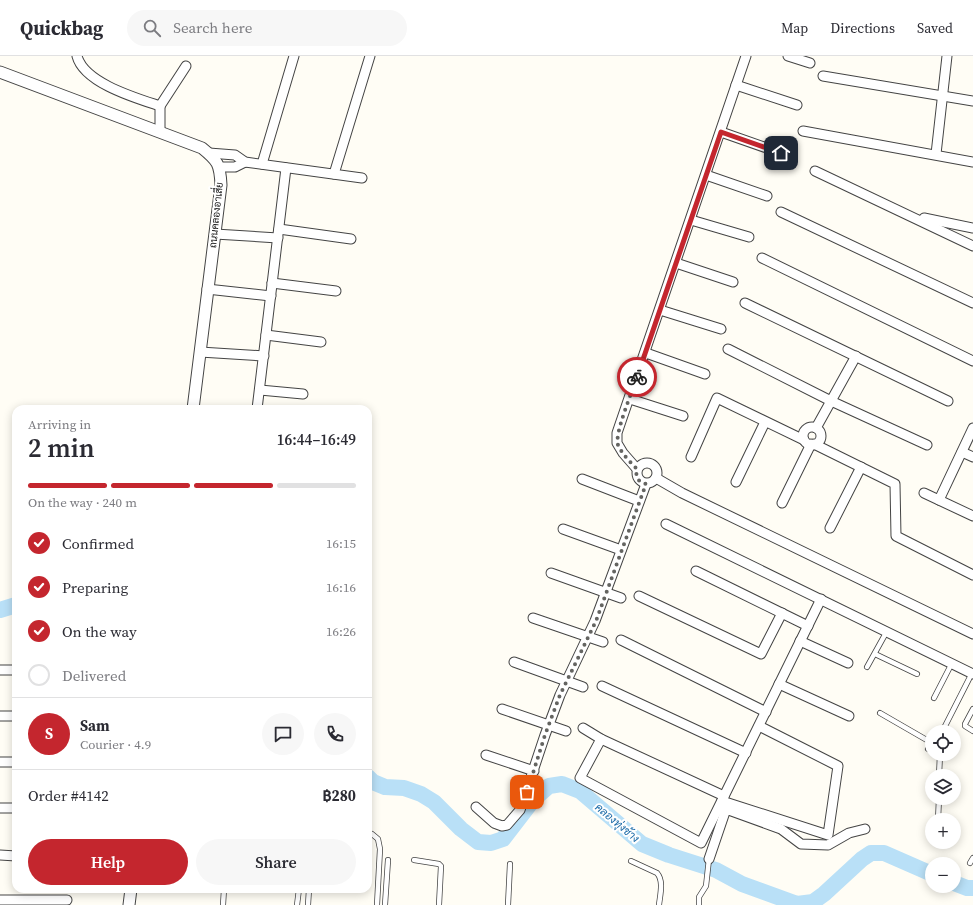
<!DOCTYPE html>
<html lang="en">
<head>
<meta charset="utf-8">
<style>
  :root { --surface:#fff; --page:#f7f7f7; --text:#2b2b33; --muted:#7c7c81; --line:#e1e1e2; --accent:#c4262e }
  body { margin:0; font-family:"Source Serif 4",Sarabun,serif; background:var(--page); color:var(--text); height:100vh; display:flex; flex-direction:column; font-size:15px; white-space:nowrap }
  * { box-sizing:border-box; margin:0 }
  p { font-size:13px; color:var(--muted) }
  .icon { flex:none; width:22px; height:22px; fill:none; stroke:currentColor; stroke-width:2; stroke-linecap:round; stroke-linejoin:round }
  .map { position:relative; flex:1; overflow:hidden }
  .details { position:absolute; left:12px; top:349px; width:360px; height:488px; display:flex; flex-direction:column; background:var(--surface); border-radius:12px; box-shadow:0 2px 10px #0003 }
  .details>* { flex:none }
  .tools { position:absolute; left:925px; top:669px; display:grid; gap:8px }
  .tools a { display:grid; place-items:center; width:36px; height:36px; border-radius:50%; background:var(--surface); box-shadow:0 2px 10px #0003; font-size:20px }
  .pin { position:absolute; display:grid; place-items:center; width:34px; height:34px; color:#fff; margin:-17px; border-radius:8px; box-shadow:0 2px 6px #0006 }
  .courier { position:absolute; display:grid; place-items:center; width:40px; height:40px; margin:-20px; border:3px solid #c4262e; border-radius:50%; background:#fff; color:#222; box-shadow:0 1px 5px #0007 }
  .summary em { font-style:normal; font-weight:600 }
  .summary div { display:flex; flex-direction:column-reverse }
  .summary { display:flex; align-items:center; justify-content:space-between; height:68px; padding:0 16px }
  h1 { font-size:26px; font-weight:600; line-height:30px }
  .bar { display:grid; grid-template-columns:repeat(4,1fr); gap:6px 4px; align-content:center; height:48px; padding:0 16px }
  .bar i { height:5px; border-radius:3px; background:var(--line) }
  .bar .on { background:var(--accent) }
  .bar p { grid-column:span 4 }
  .line { display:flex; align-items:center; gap:10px; padding:0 16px; border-top:1px solid var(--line) }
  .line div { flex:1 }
  .round { display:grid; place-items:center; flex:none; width:42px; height:42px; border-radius:21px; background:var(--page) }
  ol { padding:0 16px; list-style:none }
  li { display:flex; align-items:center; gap:12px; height:44px }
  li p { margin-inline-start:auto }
  li .icon { padding:4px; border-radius:50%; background:var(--accent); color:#fff; stroke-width:4 }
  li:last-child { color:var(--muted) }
  li i { width:22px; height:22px; border:2px solid var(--line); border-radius:50% }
  .cta { display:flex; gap:8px; margin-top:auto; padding:8px 16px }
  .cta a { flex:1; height:46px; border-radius:24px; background:var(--accent); color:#fff; font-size:16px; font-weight:600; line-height:46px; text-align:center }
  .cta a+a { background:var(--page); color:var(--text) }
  header { display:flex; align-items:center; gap:24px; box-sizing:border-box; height:56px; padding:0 20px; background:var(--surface); border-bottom:1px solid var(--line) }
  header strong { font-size:19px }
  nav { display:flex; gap:22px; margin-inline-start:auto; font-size:14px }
  .search { width:280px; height:36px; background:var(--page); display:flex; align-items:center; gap:10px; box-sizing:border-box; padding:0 14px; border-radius:22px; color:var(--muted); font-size:15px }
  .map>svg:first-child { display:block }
</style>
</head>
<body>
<header>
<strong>Quickbag</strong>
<div class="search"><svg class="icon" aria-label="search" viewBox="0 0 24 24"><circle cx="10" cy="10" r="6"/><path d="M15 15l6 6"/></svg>Search here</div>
<nav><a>Map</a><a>Directions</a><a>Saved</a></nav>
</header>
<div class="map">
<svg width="973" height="849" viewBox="0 0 973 849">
  <rect width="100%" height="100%" fill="#fffdf5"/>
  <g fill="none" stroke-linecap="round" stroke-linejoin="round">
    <!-- river -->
    <g stroke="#b9e0f7" stroke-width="16">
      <polyline points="0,554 16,549"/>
      <polyline points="368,721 373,726 385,731 404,732 421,738 434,746 461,773 478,786 491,787 503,783 533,744 549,730 562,728 580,735 642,788 669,799 716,814 742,828 797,848 813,846 824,838 862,803 871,797 884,797 932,818"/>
      <polyline points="954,827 967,832 973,832"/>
    </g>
    <defs>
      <g id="service">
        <polyline points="875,598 917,618"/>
        <polyline points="867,611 887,575"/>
        <polyline points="934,642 952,607"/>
        <polyline points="973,653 965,668 965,670 973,675"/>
        <polyline points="880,657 932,687"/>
        <polyline points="942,676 972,617"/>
        <polyline points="928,693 932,689"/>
        <polyline points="939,720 940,698"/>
        <polyline points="938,764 939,742"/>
        <polyline points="372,778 378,783 380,793 377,849"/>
        <polyline points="414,804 439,808 441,810 439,849"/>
        <path d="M631 805 657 817C664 825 660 839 659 849"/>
        <polyline points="970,807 973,802"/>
        <polyline points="223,849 224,833"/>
        <polyline points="297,849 299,833"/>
        <polyline points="308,849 309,833"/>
        <polyline points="385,849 388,804"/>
        <polyline points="508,849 510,808"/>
        <polyline points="699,849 699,841 706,830 709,803"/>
      </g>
      <g id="minor">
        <path d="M77 0C84 27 136 42 160 50V76"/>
        <polyline points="788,0 810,7"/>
        <polyline points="823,20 973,45"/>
        <polyline points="736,29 797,49"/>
        <polyline points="160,50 186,10"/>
        <polyline points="803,75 973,106"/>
        <polyline points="721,76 781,97"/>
        <polyline points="209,97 235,99 245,106 362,122"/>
        <polyline points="936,98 947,0"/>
        <polyline points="262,108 294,0"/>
        <polyline points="219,111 235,111 245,106"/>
        <polyline points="815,115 973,190"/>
        <polyline points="334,118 370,0"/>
        <polyline points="706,119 767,140"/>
        <polyline points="781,156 973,247"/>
        <polyline points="924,162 973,172"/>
        <polyline points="691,164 749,181"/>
        <polyline points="279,173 351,183"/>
        <polyline points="215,178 278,182"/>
        <polyline points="762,202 973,305"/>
        <polyline points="676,207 733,226"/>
        <polyline points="272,227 336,235"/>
        <polyline points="207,233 271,240"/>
        <polyline points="745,247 948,345"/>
        <polyline points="660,254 721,273"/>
        <polyline points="266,279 321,286"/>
        <polyline points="728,293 831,345 927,389"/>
        <polyline points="200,296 264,300"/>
        <polyline points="646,297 705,318"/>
        <polyline points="260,334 303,338"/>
        <polyline points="630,343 683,360"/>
        <polyline points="257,353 286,112"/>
        <circle cx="812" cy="380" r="9"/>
        <polyline points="816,372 856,300"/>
        <polyline points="814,388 895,428 896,480 973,519"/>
        <polyline points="962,396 973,401"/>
        <polyline points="691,401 717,342 804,384"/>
        <circle cx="647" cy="417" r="10"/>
        <polyline points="637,413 623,397 617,387 617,377 746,0"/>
        <polyline points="656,422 682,437 973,578"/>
        <polyline points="582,423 639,445"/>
        <polyline points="736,426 765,366"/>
        <polyline points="924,437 973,460"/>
        <polyline points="939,444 973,372"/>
        <polyline points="782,447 811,388"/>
        <polyline points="666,468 973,618"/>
        <polyline points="830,472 861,411"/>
        <polyline points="563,473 621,494"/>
        <polyline points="696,515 808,570"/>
        <polyline points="551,517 621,542"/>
        <polyline points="639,540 761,598 782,557"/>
        <polyline points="533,562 603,586"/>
        <polyline points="621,584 766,656"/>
        <polyline points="800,585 848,607"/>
        <polyline points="514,606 583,631"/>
        <polyline points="0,614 16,614"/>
        <polyline points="779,628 849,660"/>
        <polyline points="602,630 746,697"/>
        <polyline points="502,653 566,675"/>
        <polyline points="0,660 16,660"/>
        <polyline points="583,672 601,683 724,740"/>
        <polyline points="601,683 580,722 701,787 821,543"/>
        <polyline points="486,699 534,715"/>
        <polyline points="0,706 16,706"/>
        <polyline points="722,745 828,779 838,710 759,670"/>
        <polyline points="476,751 494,767 502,770 507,769 520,754 545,679 560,639 595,565 646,428"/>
        <polyline points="0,752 16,752"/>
        <polyline points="0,799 16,800"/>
        <polyline points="709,803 726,753 781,773 801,788 828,789 849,777 865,773"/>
        <polyline points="0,844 67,844"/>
      </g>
      <g id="tertiary">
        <path d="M0 16 202 92C218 105 220 108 221 129L193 353"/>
        <polyline points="129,849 131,833"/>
      </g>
    </defs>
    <!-- service casing -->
    <use href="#service" stroke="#444" stroke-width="6"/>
    <!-- minor casing -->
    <use href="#minor" stroke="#444" stroke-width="11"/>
    <!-- tertiary casing -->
    <use href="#tertiary" stroke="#444" stroke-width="13"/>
    <!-- service -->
    <use href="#service" stroke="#fff" stroke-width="4.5"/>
    <!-- minor -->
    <use href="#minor" stroke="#fff" stroke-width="9"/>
    <!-- tertiary -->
    <use href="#tertiary" stroke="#fff" stroke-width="11"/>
  </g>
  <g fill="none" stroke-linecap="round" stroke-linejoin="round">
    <!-- done -->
    <path stroke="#646461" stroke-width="4" stroke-dasharray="0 7.2" d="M527 736 545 679 560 639 596 565 646 428C638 426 635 421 637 413 630 406 622 398 618 389 614 378 633 334 637 321"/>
    <!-- route -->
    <polyline stroke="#c4262e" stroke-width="5" points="637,321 721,76 781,97"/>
  </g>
  <g text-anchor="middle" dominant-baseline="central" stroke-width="4" stroke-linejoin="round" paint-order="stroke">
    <!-- street labels -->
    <g font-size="10" fill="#111" stroke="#fff">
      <text transform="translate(216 159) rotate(-84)">ถนนคลองอาเสี่ย</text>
    </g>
    <!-- water labels -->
    <g font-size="11" font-style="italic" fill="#1768a6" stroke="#fff">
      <text transform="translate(617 767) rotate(40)">คลองทุ่งช้าง</text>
    </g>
  </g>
</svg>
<div class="tools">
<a><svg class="icon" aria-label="locate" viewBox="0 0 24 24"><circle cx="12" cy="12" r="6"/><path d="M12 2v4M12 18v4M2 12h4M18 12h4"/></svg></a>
<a><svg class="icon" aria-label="layers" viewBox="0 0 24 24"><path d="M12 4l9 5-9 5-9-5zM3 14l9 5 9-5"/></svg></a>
<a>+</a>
<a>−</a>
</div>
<div class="pin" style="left:527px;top:736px;background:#ea580c"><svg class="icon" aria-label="bag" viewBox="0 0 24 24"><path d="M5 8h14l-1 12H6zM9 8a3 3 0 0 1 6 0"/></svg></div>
<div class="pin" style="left:781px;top:97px;background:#1f2937"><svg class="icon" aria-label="home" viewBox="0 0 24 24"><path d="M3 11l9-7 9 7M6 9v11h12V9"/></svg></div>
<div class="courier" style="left:637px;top:321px"><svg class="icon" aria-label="bike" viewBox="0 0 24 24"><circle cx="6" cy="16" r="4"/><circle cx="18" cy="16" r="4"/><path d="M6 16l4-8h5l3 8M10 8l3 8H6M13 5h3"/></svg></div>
<section class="details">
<div class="summary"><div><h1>2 min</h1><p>Arriving in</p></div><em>16:44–16:49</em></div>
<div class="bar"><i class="on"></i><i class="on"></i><i class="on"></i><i></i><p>On the way · 240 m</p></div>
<ol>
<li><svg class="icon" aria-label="check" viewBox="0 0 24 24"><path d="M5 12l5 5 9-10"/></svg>Confirmed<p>16:15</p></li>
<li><svg class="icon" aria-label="check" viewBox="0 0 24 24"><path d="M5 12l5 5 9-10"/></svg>Preparing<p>16:16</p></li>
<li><svg class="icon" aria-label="check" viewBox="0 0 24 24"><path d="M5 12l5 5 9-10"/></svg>On the way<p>16:26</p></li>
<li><i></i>Delivered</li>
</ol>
<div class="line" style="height:72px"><b class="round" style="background:var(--accent);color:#fff">S</b><div><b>Sam</b><p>Courier · 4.9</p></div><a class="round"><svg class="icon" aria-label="chat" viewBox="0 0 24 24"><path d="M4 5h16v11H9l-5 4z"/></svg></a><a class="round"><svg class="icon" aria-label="phone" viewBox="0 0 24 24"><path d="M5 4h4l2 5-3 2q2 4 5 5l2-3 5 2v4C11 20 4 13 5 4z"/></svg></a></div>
<div class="line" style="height:52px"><div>Order #4142</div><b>฿280</b></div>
<div class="cta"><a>Help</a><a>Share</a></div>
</section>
</div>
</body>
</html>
